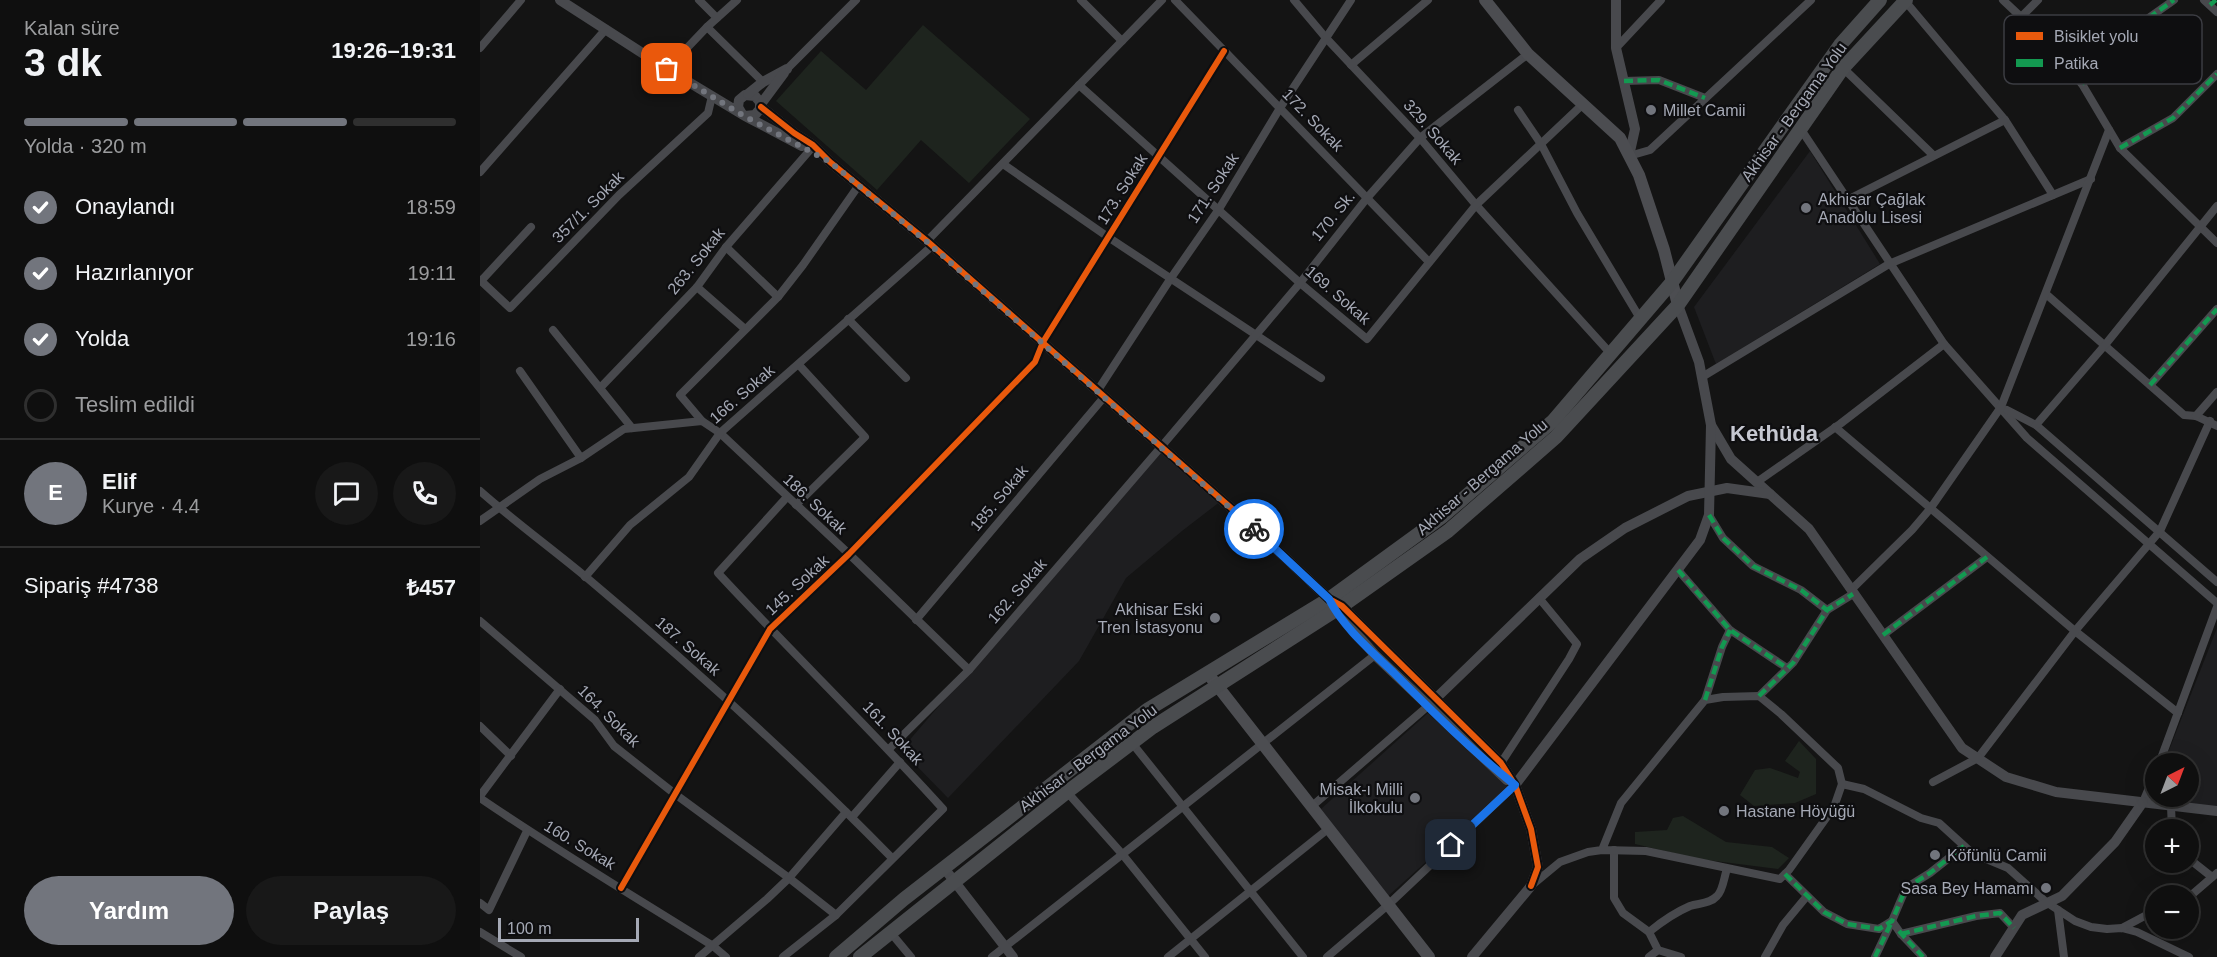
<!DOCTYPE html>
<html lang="tr">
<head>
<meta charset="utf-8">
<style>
  :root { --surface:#0f0f0f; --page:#181818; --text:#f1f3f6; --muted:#9b9c9e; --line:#2f2f2f; --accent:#72757d }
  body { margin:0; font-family:Arial,sans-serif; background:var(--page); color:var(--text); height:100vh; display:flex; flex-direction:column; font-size:22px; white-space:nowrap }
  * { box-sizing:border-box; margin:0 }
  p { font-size:20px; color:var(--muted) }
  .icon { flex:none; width:33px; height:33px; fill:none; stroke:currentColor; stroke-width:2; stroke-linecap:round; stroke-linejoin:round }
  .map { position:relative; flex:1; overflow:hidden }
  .details { display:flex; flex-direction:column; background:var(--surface); width:480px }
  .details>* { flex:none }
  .needle { width:39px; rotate:42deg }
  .tools { position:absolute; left:1665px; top:753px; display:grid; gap:12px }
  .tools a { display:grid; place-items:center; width:54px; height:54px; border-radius:50%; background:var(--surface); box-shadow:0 6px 24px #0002,0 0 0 2px var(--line); font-size:30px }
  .scale { position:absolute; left:18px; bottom:15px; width:141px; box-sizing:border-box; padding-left:6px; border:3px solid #a5a9b5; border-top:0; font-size:16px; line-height:21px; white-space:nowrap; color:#a5a9b5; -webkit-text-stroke:4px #0e0e10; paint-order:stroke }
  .pin { position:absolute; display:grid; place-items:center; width:51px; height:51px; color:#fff; margin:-26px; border-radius:12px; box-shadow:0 3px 9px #0006 }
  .courier { position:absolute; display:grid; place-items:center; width:60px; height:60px; margin:-30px; border:4px solid #1a73e8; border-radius:50%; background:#fff; color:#222; box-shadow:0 2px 8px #0007 }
  .head em { font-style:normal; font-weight:600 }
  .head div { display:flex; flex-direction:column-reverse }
  .head { display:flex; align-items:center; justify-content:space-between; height:102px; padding:0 24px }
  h1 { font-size:39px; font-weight:600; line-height:45px }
  .bar { display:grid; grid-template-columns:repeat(4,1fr); gap:9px 6px; align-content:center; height:72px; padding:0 24px }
  .bar i { height:8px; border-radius:4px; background:var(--line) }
  .bar .selected { background:var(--accent) }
  .bar p { grid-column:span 4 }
  .line { display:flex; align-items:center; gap:15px; padding:0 24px; border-top:2px solid var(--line) }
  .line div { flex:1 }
  .round { display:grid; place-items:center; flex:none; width:63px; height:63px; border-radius:32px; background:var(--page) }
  ol { padding:0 24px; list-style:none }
  li { display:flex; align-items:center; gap:18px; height:66px }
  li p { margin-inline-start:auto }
  li .icon { padding:6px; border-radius:50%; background:var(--accent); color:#fff; stroke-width:4 }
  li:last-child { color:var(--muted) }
  li i { width:33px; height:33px; border:3px solid var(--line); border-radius:50% }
  .action { display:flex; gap:12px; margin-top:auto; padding:12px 24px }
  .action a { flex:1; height:69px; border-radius:36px; background:var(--accent); color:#fff; font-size:24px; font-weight:600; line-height:69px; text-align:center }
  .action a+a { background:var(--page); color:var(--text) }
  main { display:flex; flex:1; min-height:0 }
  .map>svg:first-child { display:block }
</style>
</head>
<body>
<main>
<section class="details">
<div class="head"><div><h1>3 dk</h1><p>Kalan süre</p></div><em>19:26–19:31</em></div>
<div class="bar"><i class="selected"></i><i class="selected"></i><i class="selected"></i><i></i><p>Yolda · 320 m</p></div>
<ol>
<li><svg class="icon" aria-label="check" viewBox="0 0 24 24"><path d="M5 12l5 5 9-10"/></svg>Onaylandı<p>18:59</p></li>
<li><svg class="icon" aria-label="check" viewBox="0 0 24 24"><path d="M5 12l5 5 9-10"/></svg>Hazırlanıyor<p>19:11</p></li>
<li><svg class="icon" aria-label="check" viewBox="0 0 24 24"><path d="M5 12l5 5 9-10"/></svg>Yolda<p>19:16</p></li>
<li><i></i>Teslim edildi</li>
</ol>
<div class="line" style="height:108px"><b class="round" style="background:var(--accent);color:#fff">E</b><div><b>Elif</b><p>Kurye · 4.4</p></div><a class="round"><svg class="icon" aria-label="chat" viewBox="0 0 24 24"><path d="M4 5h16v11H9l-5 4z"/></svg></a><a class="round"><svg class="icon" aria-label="phone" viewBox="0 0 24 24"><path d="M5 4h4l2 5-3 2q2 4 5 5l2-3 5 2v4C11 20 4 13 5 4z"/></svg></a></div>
<div class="line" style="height:78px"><div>Sipariş #4738</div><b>₺457</b></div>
<div class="action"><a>Yardım</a><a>Paylaş</a></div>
</section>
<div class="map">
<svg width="1737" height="957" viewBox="0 0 1737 957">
  <rect width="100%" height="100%" fill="#141414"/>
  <!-- built -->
  <g fill="#1e1e20">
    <polygon points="1330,151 1400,264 1236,364 1214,307"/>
    <polygon points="681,447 741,501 702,531 646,578 599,661 468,798 421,750"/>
    <polygon points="1737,628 1737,807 1670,799 1675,785 1676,796 1708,796 1708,764 1684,763"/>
    <polygon points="948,713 1029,787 907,897 841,809"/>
  </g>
  <!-- green -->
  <g fill="#1e241e">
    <polygon points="443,25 550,119 489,183 441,140 397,190 296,101 341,51 386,90"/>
    <polygon points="1319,741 1336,759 1336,794 1315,803 1274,806 1260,795 1275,770 1290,768 1318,778 1320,772 1305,761"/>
    <polygon points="1203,816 1246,842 1292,847 1309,858 1298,869 1219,859 1155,844 1155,832 1187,830 1193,818"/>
  </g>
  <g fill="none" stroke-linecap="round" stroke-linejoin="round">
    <!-- minor -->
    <g stroke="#48494d" stroke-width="8">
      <polyline points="219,0 237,18"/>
      <polyline points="601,0 642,41"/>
      <polyline points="695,0 949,262"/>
      <polyline points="814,0 846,38 940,138 996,205 1131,354"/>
      <polyline points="1523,0 1541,17 1602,84 1640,148 1737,243"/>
      <polyline points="1724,0 1737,12"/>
      <polyline points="1425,1 1525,120 1573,195"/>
      <polyline points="1541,17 1558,0"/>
      <polyline points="227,27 283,82"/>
      <polyline points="0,48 41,0"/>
      <polyline points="1136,48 1181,0"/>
      <polyline points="871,65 948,0"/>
      <polyline points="1363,68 1453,155"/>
      <polyline points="187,69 227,27 257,0"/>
      <polyline points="307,69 376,0"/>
      <polyline points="1144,81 1179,80 1225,98"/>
      <polyline points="1602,84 1646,34 1694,0"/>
      <polyline points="599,85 820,283 887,339 996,205 1102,105"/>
      <polyline points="1038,110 1061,144 1097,213 1161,320"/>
      <polyline points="1320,128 1464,344 1547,438 1737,603"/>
      <polyline points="1640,148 1693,118 1737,74"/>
      <polyline points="1149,156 1170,150 1331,0"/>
      <polyline points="523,164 628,237 841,378"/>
      <polyline points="0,172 126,29"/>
      <polyline points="1369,199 1525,120"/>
      <polyline points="447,241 682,0"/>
      <polyline points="246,247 298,297"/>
      <polyline points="0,280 30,308 139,195 228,113 232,96"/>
      <polyline points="1,281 51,227"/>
      <polyline points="217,287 265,329"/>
      <polyline points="1566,294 1704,415 1716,416 1737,426"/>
      <polyline points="368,319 426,378"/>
      <polyline points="73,330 152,428"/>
      <polyline points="40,371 101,458"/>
      <polyline points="1222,377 1409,264 1611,179"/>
      <polyline points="1670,385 1737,309"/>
      <polyline points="121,387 217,287 246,247 330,150"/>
      <polyline points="618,390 691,278 739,209 800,108 871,0"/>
      <polyline points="1527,410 1556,425 1737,582"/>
      <polyline points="1716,416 1737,392"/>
      <polyline points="222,421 200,395 298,297 323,265 379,185"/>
      <polyline points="1556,425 1625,345 1737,206"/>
      <polyline points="1355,427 1595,631 1698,713"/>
      <polyline points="1277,482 1360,424 1464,344"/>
      <path d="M0 491C34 521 71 548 106 577 212 666 315 759 412 858"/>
      <polyline points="316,505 385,437 319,365"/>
      <polyline points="1229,515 1243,538 1273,566 1321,590 1347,610"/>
      <polyline points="0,521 60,479 101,458 144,429 222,421 240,433 369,554 489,670"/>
      <polyline points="1198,570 1250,630 1307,668"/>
      <polyline points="105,577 150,525 209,477 240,433 452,246"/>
      <polyline points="1371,590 1432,530 1450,509 1521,407 1629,130"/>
      <polyline points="436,620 625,396"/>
      <polyline points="0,621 115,720 134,746 195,794 309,878 356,915"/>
      <polyline points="1403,635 1507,557"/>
      <polyline points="1279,696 1313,663 1347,610 1373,594"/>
      <polyline points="1225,700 1242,647 1250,630"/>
      <polyline points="0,726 31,756"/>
      <polyline points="652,743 823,957"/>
      <polyline points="409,749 489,670 681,447 820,283 887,198 940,138 1048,54"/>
      <polyline points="1021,763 1089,659 1097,644 1059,598"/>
      <polyline points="1679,764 1737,607"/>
      <polyline points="1453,782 1498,758 1595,631 1680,531 1730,421"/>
      <polyline points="1362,784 1384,789 1441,818 1459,823 1492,853 1528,868 1566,902 1595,921 1611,927 1627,929 1642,928 1657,932 1709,957"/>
      <polyline points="587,792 643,855 725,957"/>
      <polyline points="0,796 80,689"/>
      <path d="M0 798C76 850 155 897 233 946L246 957"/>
      <polyline points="1663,802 1676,771"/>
      <polyline points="1691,806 1692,830"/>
      <polyline points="831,807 948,706"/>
      <polyline points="372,817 420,762"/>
      <polyline points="1134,850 1134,898 1143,913 1169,932 1178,950 1201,957"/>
      <polyline points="1708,858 1732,877"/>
      <polyline points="1305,874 1344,912 1367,924 1399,929 1412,921 1426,888 1450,873 1484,846"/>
      <polyline points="1051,886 1080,862 1108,852 1122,850 1166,851 1300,879 1309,870 1354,807 1362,784 1358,768 1301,714 1279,696 1243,697 1225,700 1141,803 1122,850"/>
      <polyline points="141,888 290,629 369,554 555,362 563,342 744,51"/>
      <polyline points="1708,898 1737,873"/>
      <polyline points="0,903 9,910 47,831"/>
      <polyline points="1578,910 1584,957"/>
      <polyline points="1412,921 1421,934 1443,957"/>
      <polyline points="1642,928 1676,910"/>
      <polyline points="0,932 41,957"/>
      <path d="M1169 932C1180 923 1196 912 1210 906 1219 903 1230 904 1237 896 1243 891 1244 877 1247 869"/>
      <polyline points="411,933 431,957"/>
      <polyline points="1421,934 1496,916 1520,913 1534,928"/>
      <polyline points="219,957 287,899 309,878 366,812"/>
      <path d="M303 957 356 915 463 809C390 728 312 653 238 573L307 497"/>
      <polyline points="512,957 895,655"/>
      <polyline points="688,957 848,829"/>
      <polyline points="847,957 908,905 1035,785"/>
      <polyline points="1169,957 1178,950"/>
      <polyline points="1285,957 1303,925 1327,896"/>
      <polyline points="1395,957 1412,921"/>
    </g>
    <!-- tertiary -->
    <g stroke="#48494d" stroke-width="10">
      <polyline points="80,0 187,69 265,116 275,115 280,109 280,102 275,96 265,95 259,100 258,107 262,114"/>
      <polyline points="1136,0 1136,48 1155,129 1149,156"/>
      <polyline points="268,94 283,82 307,69"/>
      <polyline points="281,104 304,73"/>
      <polyline points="281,107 314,133 333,145 350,162 447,241 775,529 849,599 862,606 1021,763 1035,785 1051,829 1058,867 1051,886 992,957"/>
      <polyline points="267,117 322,146"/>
      <polyline points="1231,425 1251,459 1329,529 1482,748 1526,777 1576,792 1737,811"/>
      <polyline points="852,605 895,655 1027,780"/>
      <polyline points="948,706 1100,559 1145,528 1208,496 1247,488 1290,494"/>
      <polyline points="1035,785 1220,540 1229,515 1231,425 1219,362 1198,305"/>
      <polyline points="464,868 533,957"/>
      <polyline points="1515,957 1542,915 1582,896 1635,842 1663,802"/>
    </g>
    <!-- secondary -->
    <g stroke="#4c4d51" stroke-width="12">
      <polyline points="1005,0 1048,54 1140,138 1159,175 1184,250 1198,305"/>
      <polyline points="732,679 949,957"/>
    </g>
    <!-- primary -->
    <g stroke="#4a4c4f" stroke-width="14">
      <polyline points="356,957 424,899 667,710 849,599 963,516 1073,421 1192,282 1360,45 1400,0"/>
      <polyline points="380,957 587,792 673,727 862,606 968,531 1076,437 1198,305 1363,68 1426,0"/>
    </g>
    <!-- quiet -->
    <g stroke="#139951" stroke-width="4.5" stroke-dasharray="9 4.5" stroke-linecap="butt">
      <polyline points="1730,5 1736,0"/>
      <polyline points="1144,81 1179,80 1225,98"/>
      <polyline points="1602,84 1646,34 1694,0"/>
      <polyline points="1640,148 1693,118 1737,74"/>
      <polyline points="1670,385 1737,309"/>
      <polyline points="1229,515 1243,538 1273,566 1321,590 1347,610"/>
      <polyline points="1198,570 1250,630 1307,668"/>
      <polyline points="1403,635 1507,557"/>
      <polyline points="1279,696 1313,663 1347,610 1373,594"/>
      <polyline points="1225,700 1242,647 1250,630"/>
      <polyline points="1305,874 1344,912 1367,924 1399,929 1412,921 1426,888 1450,873 1484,846"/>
      <polyline points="1419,931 1443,957"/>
      <polyline points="1421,934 1496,916 1520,913 1534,928"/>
      <polyline points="1395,957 1412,921"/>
    </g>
    <defs>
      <g id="cycleway">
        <polyline points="281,107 314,133 333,145 350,162 447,241 775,529 849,599 862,606 1021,763 1035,785 1051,829 1058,867 1051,886"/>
        <polyline points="141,888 290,629 369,554 555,362 563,342 744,51"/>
      </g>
    </defs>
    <!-- cycleway casing -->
    <use href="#cycleway" stroke="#0e0e10" stroke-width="10"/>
    <!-- cycleway -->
    <use href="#cycleway" stroke="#e8590c" stroke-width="6"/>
  </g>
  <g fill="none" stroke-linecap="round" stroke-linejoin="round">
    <!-- done -->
    <polyline stroke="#72757d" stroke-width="6" stroke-dasharray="0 10.8" points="187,69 264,116 350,162 447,242 774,529"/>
    <!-- route -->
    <path stroke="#1a73e8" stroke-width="8" d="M774 529 849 599C863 627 890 650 913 672 952 711 992 751 1035 785L971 845"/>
  </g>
  <!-- markers -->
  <g fill="#72757d" stroke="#0e0e10" stroke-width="2">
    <circle cx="1171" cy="110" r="6"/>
    <circle cx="1326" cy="208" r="6"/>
    <circle cx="735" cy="618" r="6"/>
    <circle cx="935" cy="798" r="6"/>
    <circle cx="1244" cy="811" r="6"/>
    <circle cx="1455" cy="855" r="6"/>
    <circle cx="1566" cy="888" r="6"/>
  </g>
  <g text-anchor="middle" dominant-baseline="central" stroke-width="4.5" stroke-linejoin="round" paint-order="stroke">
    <!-- poi labels -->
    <g font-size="16" fill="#a5a9b5" stroke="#0e0e10" text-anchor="start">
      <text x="1183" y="110">Millet Camii</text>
      <text x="1338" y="199">Akhisar Çağlak<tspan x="1338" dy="18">Anadolu Lisesi</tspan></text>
      <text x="723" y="609" text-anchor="end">Akhisar Eski<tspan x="723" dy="18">Tren İstasyonu</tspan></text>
      <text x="923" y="789" text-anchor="end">Misak-ı Milli<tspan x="923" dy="18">İlkokulu</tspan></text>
      <text x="1256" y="811">Hastane Höyüğü</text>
      <text x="1467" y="855">Köfünlü Camii</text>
      <text x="1554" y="888" text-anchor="end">Sasa Bey Hamamı</text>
    </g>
    <!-- street labels -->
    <g font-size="16" fill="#a5a9b5" stroke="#0e0e10">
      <text transform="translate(1314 112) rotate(-54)">Akhisar - Bergama Yolu</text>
      <text transform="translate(833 120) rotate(46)">172. Sokak</text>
      <text transform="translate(953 132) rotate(49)">329. Sokak</text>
      <text transform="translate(733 188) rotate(-57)">171. Sokak</text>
      <text transform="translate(642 189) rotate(-58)">173. Sokak</text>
      <text transform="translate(108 207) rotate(-45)">357/1. Sokak</text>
      <text transform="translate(853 216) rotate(-51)">170. Sk.</text>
      <text transform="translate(216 261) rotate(-51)">263. Sokak</text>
      <text transform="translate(858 295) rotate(41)">169. Sokak</text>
      <text transform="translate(262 394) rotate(-41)">166. Sokak</text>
      <text transform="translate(1002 477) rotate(-41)">Akhisar - Bergama Yolu</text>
      <text transform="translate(519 498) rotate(-50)">185. Sokak</text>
      <text transform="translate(335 504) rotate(43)">186. Sokak</text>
      <text transform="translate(317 585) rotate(-43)">145. Sokak</text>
      <text transform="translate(537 591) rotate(-49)">162. Sokak</text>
      <text transform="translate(208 646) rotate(41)">187. Sokak</text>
      <text transform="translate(129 716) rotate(45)">164. Sokak</text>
      <text transform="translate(413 733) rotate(47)">161. Sokak</text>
      <text transform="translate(608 758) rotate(-37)">Akhisar - Bergama Yolu</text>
      <text transform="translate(100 845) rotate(31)">160. Sokak</text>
    </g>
    <!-- district labels -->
    <g font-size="22" font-weight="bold" fill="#c6c8d1" stroke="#0e0e10">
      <text x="1294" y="433">Kethüda</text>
    </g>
  </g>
  <!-- legend -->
  <rect x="1524" y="15" width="198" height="69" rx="9" fill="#0e0e10" stroke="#3b3c42" stroke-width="1.5"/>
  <rect x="1536" y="32" width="27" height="8" fill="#e8590c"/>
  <rect x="1536" y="59" width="27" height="8" fill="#139951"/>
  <g font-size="16" fill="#a5a9b5">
    <text x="1574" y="42">Bisiklet yolu</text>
    <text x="1574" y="69">Patika</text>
  </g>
</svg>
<div class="tools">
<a><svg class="needle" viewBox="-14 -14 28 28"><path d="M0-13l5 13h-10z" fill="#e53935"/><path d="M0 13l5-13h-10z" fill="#9b9c9e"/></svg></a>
<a>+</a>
<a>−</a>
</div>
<div class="scale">100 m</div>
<div class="pin" style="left:187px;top:69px;background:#ea580c"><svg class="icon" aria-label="bag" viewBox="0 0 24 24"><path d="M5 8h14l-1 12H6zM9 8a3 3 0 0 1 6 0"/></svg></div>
<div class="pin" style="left:971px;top:845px;background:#1f2937"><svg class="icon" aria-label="home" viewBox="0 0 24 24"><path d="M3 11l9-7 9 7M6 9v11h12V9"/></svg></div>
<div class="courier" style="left:774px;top:529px"><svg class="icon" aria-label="bike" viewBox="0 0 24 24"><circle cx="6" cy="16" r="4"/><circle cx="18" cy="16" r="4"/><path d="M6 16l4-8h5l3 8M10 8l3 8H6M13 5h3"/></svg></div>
</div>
</main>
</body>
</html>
